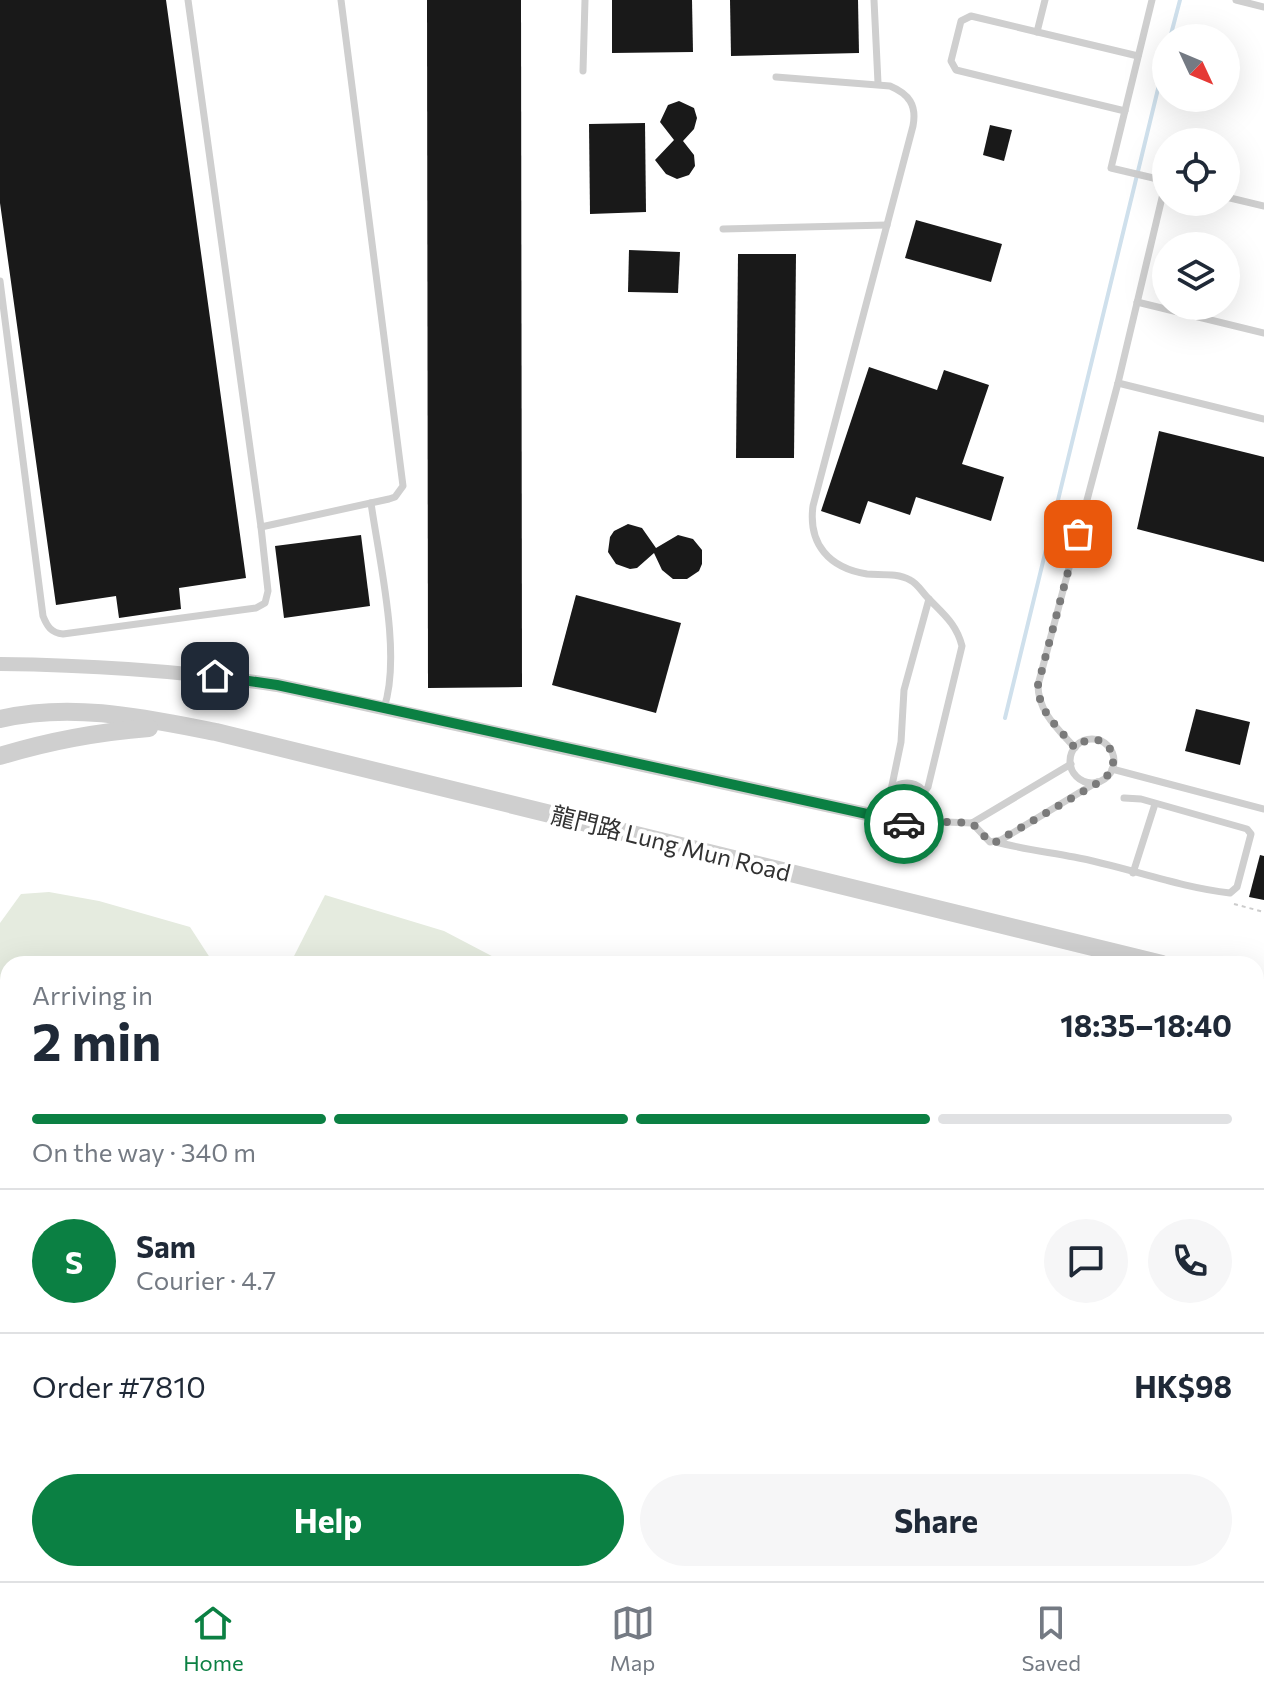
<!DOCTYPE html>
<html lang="en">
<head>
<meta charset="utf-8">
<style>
  :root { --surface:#fff; --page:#f6f6f7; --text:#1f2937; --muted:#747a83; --line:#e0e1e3; --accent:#0b8043 }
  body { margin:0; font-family:Commissioner,"Noto Sans TC",sans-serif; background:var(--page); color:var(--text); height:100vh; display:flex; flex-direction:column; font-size:30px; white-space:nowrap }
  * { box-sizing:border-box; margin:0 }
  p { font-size:26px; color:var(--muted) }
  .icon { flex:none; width:44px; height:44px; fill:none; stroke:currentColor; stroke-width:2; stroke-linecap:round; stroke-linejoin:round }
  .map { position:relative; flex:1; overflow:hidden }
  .drawer { position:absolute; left:0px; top:956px; width:1264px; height:626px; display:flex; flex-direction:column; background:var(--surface); border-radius:24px 24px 0 0; box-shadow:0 8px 32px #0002 }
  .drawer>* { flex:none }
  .needle { width:52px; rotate:134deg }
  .fabs { position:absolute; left:1152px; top:24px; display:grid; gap:16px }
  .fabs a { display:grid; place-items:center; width:88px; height:88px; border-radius:50%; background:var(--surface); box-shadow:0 8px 32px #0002; font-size:40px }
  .pin { position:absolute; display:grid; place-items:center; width:68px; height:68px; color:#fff; margin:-34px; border-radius:16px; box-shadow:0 4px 12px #0006 }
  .courier { position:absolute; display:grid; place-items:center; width:80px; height:80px; margin:-40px; border:6px solid #0b8043; border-radius:50%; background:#fff; color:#222; box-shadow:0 2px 10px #0007 }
  .headline em { font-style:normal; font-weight:700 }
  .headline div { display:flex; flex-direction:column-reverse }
  .headline { display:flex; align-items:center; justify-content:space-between; height:136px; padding:0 32px }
  h1 { font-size:52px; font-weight:700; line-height:60px }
  .bar { display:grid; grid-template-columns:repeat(4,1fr); gap:12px 8px; align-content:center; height:96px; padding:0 32px }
  .bar i { height:10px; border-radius:6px; background:var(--line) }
  .bar .selected { background:var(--accent) }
  .bar p { grid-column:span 4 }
  .line { display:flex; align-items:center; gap:20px; padding:0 32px; border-top:2px solid var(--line) }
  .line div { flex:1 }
  .round { display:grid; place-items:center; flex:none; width:84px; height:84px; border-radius:42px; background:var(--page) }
  .button { display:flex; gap:16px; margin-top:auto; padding:16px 32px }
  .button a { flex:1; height:92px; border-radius:48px; background:var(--accent); color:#fff; font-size:32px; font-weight:700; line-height:92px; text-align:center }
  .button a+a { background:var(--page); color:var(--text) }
  .menu { display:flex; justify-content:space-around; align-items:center; height:112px; border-top:2px solid var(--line); background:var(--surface); font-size:22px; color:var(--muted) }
  .menu a { display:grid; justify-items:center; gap:4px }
  .menu .selected { color:var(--accent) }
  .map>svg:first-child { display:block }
</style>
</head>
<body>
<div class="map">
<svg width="1264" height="1581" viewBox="0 0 1264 1581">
  <rect width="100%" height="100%" fill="#fff"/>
  <!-- green -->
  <g fill="#e5ebdf">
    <polygon points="49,892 99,901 190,927 214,964 8,964 8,1179 0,1193 0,923 21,894"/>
    <polygon points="325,895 444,931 507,964 290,964"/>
    <polygon points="1256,1126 1264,1140 1264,1581 0,1581 0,1370 6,1392 8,1574 1256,1574"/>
  </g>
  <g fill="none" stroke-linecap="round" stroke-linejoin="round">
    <!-- stream -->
    <g stroke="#cfe0ec" stroke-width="4">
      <polyline points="1170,38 1180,0"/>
      <polyline points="1005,718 1166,56"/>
    </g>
  </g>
  <!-- building -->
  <g fill="#191919">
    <polygon points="0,0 166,0 246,578 179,588 181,609 119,618 116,596 56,605 0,203"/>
    <polygon points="427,0 521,0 522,687 428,688"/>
    <polygon points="612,0 692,0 693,52 612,53"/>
    <polygon points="730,0 858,0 859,53 731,56"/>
    <polygon points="679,101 694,108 697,118 694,129 683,141 694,155 695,166 689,175 677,179 666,174 655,160 674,140 660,122 668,105"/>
    <polygon points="645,123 646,212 590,214 589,124"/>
    <polygon points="990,125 1012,130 1004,161 983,155"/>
    <polygon points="916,220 1002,244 991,282 905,258"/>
    <polygon points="629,250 680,252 678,293 628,292"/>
    <polygon points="738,254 796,254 794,458 736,458"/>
    <polygon points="869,367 937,390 944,370 989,385 962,464 1004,477 991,521 916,497 910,515 868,501 860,524 821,511"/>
    <polygon points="1159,431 1264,457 1264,562 1137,529"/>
    <polygon points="628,524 642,528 656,548 678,535 693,539 702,550 702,564 699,571 687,579 673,579 662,570 654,553 637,568 630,569 616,564 608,552 610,537 614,531"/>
    <polygon points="361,535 370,606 284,618 275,546"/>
    <polygon points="576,595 681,623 656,713 552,685"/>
    <polygon points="1196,709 1250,722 1240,765 1185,751"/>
    <polygon points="1260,855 1264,856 1264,900 1249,897"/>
  </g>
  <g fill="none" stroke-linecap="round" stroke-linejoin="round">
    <!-- path -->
    <polyline stroke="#ccc" stroke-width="2" stroke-dasharray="4 4" stroke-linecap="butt" points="1234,904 1264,912"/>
    <!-- service -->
    <g stroke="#cfcfcf" stroke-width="7">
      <polyline points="874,0 878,83"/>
      <polyline points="1236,0 1264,7"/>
      <polyline points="1037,32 1045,0"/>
      <polyline points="583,71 585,0"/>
      <path d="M776 77 890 86C909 94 917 105 913 126L813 506C808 544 829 568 867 574 881 575 898 573 910 580 917 583 922 592 927 597 943 614 956 623 962 646L928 787 925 791"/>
      <polyline points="1125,111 956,70 951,61 961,21 971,16 1138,56"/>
      <polyline points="1226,197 1264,206"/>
      <polyline points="723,229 887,225"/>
      <path d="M0 281 43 616C47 626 51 633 63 634L256 608 265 603 268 591 261 527 188 0"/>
      <polyline points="1137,302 1264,333"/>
      <polyline points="1118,383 1264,419"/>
      <path d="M371 503C379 560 402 655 384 708"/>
      <polyline points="261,527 389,499 395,497 403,486 341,0"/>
      <circle cx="1092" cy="761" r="22"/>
      <path d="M1075 748C1058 729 1038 712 1038 685L1118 383 1166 181 1111 168 1152 0"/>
      <polyline points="1112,769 1264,809"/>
      <circle cx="907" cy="804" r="21"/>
      <polyline points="891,790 901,742 904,690 929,599"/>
      <polyline points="920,821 972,823 1071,764"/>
      <polyline points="972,823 990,842 1001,840 1097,782"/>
      <path d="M996 842C1022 849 1048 852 1074 857 1127 867 1177 887 1230 893L1237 887 1251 834 1247 829 1141 799 1124 798"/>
      <polyline points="1133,873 1155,804"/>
      <polyline points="1256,1429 1264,1430"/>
      <polyline points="100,1581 117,1574"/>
      <polyline points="270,1581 271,1574"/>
    </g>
    <!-- minor -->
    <path stroke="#cfcfcf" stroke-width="14" d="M0 664C96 665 183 671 277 685L876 816 889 813"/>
    <!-- tertiary -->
    <g stroke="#cfcfcf" stroke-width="18">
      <path d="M0 719C72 702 144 718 216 732L1162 964"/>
      <path d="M0 756C49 741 98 732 149 728"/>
      <polyline points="1256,988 1264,990"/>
    </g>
  </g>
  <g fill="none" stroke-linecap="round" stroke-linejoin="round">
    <!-- done -->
    <path stroke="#7a7a7a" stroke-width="8" stroke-dasharray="0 14.4" d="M904 824 920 821 972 823 990 842H996L1103 780C1129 757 1100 724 1075 748 1059 728 1038 712 1038 685L1078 534"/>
    <!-- route -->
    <polyline stroke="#0b8043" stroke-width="10" points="215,676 277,685 357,702 876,816 889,813 895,821 904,824"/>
  </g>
  <g text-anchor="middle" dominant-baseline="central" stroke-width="8" stroke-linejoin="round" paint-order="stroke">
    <!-- street labels -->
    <g font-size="24" fill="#323232" stroke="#fff">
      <text transform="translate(671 843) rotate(14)">龍門路 Lung Mun Road</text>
    </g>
  </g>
</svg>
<div class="fabs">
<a><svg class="needle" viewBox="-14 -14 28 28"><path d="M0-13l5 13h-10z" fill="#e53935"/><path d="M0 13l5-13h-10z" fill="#747a83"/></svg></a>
<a><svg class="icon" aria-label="locate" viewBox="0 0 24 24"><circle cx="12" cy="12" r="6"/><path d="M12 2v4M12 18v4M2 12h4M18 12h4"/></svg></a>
<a><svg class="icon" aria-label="layers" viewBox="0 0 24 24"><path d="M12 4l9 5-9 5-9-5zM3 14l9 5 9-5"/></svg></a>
</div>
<div class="pin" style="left:1078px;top:534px;background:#ea580c"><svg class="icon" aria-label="bag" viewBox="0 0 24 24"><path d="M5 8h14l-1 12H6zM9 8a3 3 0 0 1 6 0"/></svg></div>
<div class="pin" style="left:215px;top:676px;background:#1f2937"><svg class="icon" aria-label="home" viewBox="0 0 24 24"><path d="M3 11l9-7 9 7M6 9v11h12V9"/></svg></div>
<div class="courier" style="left:904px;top:824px"><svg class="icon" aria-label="car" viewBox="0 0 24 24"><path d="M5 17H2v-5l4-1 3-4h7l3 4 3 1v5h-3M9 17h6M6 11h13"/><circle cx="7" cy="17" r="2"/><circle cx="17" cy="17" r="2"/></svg></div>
<section class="drawer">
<div class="headline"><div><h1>2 min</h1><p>Arriving in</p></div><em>18:35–18:40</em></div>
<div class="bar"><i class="selected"></i><i class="selected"></i><i class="selected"></i><i></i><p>On the way · 340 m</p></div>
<div class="line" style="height:144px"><b class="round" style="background:var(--accent);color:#fff">S</b><div><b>Sam</b><p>Courier · 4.7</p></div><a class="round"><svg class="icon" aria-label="chat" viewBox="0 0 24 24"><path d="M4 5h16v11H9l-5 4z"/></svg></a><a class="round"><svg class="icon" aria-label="phone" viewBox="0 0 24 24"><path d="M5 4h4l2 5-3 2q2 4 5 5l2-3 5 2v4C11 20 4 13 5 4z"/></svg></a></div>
<div class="line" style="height:104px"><div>Order #7810</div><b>HK$98</b></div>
<div class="button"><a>Help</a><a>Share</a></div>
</section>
</div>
<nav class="menu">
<a class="selected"><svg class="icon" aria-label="home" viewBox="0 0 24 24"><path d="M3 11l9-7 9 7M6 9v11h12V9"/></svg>Home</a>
<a><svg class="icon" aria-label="map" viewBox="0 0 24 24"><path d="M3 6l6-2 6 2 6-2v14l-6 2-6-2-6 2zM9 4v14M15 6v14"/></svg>Map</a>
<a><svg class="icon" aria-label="saved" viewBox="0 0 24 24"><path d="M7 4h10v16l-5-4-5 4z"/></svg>Saved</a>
</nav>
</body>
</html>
